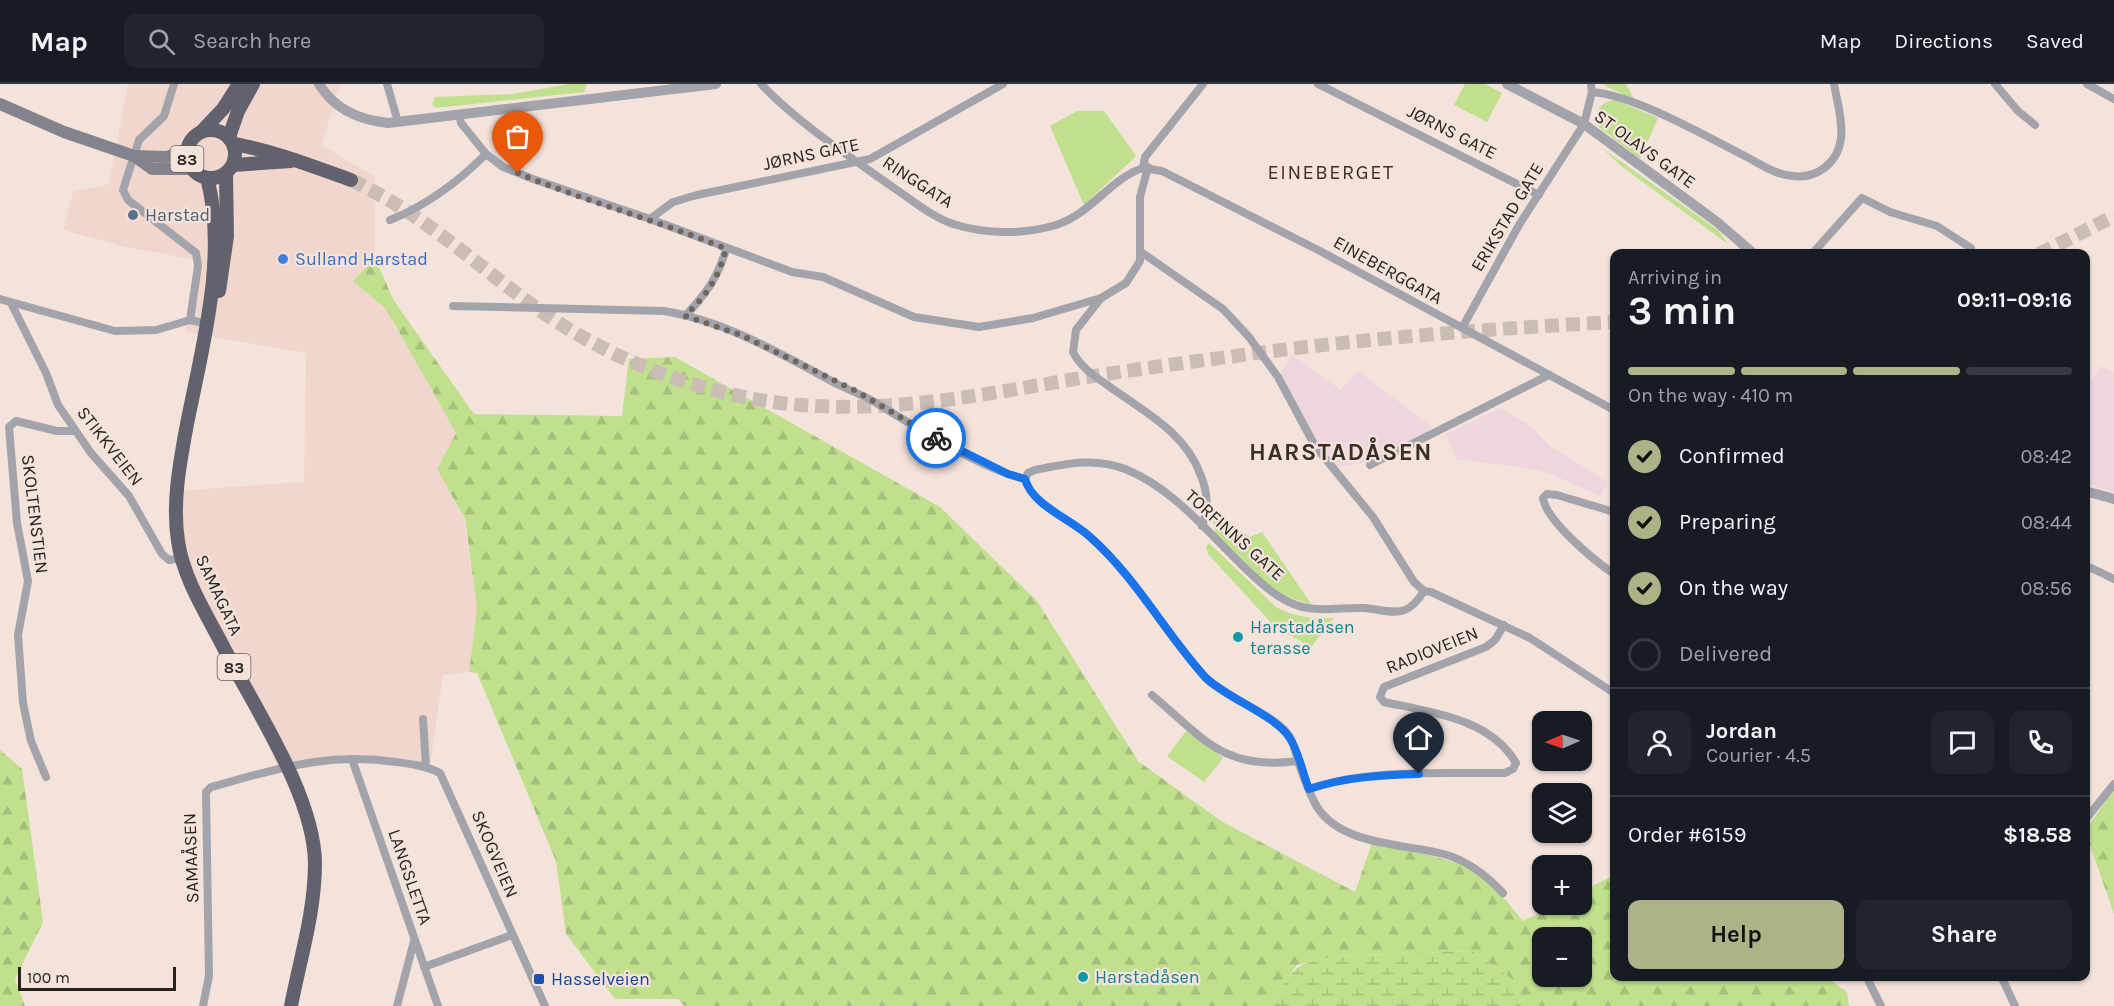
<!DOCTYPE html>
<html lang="en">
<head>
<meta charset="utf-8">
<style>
  :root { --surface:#171b24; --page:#20242c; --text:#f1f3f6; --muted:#9ea1a6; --line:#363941; --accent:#aeb287 }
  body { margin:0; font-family:Karla,sans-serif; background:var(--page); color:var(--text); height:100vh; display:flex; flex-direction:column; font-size:22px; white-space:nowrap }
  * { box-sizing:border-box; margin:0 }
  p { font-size:20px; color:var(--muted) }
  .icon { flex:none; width:33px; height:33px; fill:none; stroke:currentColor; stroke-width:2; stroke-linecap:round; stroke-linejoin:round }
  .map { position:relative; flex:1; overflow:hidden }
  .panel { position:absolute; left:1610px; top:165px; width:480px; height:732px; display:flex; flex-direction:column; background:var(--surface); border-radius:12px; box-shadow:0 2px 4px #0004 }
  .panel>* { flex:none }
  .needle { width:39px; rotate:268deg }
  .fabs { position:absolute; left:1532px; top:627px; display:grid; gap:12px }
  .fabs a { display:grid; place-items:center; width:60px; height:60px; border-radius:12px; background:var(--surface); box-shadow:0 2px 4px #0004; font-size:30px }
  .scale { position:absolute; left:18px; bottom:15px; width:158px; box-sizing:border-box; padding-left:6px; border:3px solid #292320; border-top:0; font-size:16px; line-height:21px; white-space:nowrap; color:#292320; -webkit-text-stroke:4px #f4e3db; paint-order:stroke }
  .pin { position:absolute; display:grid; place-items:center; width:51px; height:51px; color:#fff; margin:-62px -26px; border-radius:50% 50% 50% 0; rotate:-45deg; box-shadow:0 0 6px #0007 }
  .pin .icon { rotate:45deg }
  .courier { position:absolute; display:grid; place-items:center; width:60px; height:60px; margin:-30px; border:4px solid #1a73e8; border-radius:50%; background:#fff; color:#222; box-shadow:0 2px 8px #0007 }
  .head em { font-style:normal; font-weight:700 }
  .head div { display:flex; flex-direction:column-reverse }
  .head { display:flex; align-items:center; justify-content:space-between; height:102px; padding:0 18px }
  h1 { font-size:39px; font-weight:700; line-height:45px }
  .bar { display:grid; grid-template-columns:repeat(4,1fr); gap:9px 6px; align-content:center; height:72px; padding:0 18px }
  .bar i { height:8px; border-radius:4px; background:var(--line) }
  .bar .current { background:var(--accent) }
  .bar p { grid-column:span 4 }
  .line { display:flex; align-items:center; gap:15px; padding:0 18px; border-top:2px solid var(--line) }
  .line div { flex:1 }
  .round { display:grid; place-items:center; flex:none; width:63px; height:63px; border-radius:12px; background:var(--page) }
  ol { padding:0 18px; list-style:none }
  li { display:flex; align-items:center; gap:18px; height:66px }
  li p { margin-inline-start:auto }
  li .icon { padding:6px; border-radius:50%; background:var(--accent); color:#111; stroke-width:4 }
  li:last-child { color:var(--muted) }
  li i { width:33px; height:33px; border:3px solid var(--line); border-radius:50% }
  .cta { display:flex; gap:12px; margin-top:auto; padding:12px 18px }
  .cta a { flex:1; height:69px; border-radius:12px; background:var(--accent); color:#111; font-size:24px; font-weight:700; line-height:69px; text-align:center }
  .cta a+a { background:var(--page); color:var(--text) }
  header { display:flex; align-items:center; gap:36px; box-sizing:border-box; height:84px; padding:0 30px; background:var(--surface); border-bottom:2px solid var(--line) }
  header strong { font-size:28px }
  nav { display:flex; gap:33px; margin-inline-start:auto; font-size:21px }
  .search { width:420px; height:54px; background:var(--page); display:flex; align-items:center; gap:15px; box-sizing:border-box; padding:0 21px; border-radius:12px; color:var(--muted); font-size:22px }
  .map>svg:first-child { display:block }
</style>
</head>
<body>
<header>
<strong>Map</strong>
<div class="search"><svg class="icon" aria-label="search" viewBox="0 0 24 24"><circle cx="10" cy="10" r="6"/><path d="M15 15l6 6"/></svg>Search here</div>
<nav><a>Map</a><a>Directions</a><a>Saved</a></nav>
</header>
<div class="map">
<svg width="2114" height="922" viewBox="0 0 2114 922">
  <defs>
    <pattern id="forest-firs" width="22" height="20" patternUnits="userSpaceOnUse" patternTransform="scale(1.5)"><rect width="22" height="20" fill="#c0e08e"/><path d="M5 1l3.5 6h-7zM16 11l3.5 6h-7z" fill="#a5c07a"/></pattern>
    <pattern id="wetland-marsh" width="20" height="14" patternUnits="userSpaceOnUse" patternTransform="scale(1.5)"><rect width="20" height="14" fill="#c0e08e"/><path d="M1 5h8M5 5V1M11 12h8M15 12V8" fill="none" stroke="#a5c07a"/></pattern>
  </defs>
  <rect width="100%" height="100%" fill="#f4e3db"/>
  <!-- built -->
  <polygon fill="#f0d6cc" points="128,0 340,0 322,61 375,93 375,174 353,197 386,225 456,349 437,385 464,435 477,524 469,588 443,591 430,681 346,678 280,687 172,464 175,407 304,398 306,269 185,248 198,176 125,163 63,146 73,108 109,100"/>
  <!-- education -->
  <g fill="#eed5de">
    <polygon points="1292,271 1341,306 1358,287 1430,341 1432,345 1377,376 1335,384 1320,363 1281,289"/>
    <polygon points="2101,282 2114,289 2114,408 2085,399 2085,307"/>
    <polygon points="1501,324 1532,343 1549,361 1608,398 1600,412 1551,390 1529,384 1456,375 1446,350"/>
  </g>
  <!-- green -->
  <g fill="#c0e08e">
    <polygon points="569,0 587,0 584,8 436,24 432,20 435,13 513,10"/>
    <polygon points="1465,0 1485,0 1502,9 1487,38 1454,21"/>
    <polygon points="1604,0 1626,0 1634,15 1607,3"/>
    <path d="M1615 16 1658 34 1640 75 1599 43C1594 28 1599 18 1615 16Z"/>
    <polygon points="1077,27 1104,27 1136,72 1084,121 1050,42"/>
    <polygon points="1602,64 1719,147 1728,160 1621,82"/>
    <polygon points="1211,428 1250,453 1262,448 1312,521 1282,511 1263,496 1216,451"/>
    <path d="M1209 459 1276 523C1294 533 1313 535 1334 534L1311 563 1275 543 1208 470 1206 463Z"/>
    <polygon points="1187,646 1223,674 1204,698 1167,672"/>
  </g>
  <!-- forest -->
  <g fill="url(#forest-firs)" fill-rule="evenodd">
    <path d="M375 174 394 217 474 330 622 332 629 275 675 273 940 423 1037 517 1138 677 1221 737 1355 808 1373 756 1480 785 1523 837 1556 821 1581 820V808L1614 791V892L1826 893 1847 908 1849 922H1521L1513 896 1472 867 1338 872 1297 881 1272 915 1281 922H684L678 915H615L566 850 556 777 477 589 469 588 477 524 465 435 437 385 456 349 386 225 353 197ZM1542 854H1581V892H1542Z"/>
    <polygon points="0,666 22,685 43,838 15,895 25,922 0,922"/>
    <polygon points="2114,705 2114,830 2085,747"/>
  </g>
  <!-- wetland -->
  <path fill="url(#wetland-marsh)" d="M1472 867 1513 896 1521 922H1281L1272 915C1298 881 1294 880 1338 872Z"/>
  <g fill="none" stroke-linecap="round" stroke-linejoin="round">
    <!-- trunk-tunnel -->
    <g stroke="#cbbdb6" stroke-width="14" stroke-dasharray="14 7" stroke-linecap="butt">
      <path d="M351 96C423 130 469 175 532 221 570 248 612 271 655 287 801 343 915 323 1063 297 1118 288 1173 280 1228 273 1356 255 1485 245 1614 238"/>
      <polyline points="2039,170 2114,132"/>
    </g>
    <!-- minor -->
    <g stroke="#a3a4ab" stroke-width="8">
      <polyline points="174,0 164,32 139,56 123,106 128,116 196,169 198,182 190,236"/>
      <polyline points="387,0 398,38"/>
      <path d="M761 0C799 40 849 72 894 104 912 116 932 133 953 140 985 150 1023 151 1056 141 1091 130 1111 94 1143 84L1145 73 1203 0"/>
      <polyline points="1318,0 1539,111"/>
      <polyline points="1995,0 2018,27 2035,41"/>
      <polyline points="2087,0 2114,15"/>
      <path d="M1592 8C1634 11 1704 51 1743 71 1759 79 1775 91 1793 92 1817 95 1838 79 1841 54 1843 37 1837 17 1834 0"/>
      <polyline points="459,31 461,39 486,70 503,83 533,95 650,135 792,188 823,193 914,233 979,243 1033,234 1101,214 1126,199 1140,177 1140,113 1148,83"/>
      <polyline points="1143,84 1162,87 1320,167 1614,326"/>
      <polyline points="650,135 673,118 697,111 870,75 1003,0"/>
      <path d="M390 136C428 121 458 98 486 70"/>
      <polyline points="1141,168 1223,225 1249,253 1278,293 1315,362 1373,433 1414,498 1424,507"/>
      <polyline points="1812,170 1862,114 1890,128 1937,142 1971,164"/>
      <path d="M1101 214 1076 246 1073 268C1081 284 1096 293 1110 303 1145 328 1186 349 1201 392 1208 409 1209 425 1202 442"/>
      <polyline points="0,215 115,247 156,246 190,236 208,240"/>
      <polyline points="11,219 46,289 58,321 91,369 129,412 162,470 169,476 182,474"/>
      <path d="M453 222 664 227C726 237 783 271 837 300 851 307 865 312 878 320 917 344 981 385 1025 395"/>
      <path d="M685 232C705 211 718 194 726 165"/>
      <polyline points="1462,244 1519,141 1584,40 1592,8 1591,0"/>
      <polyline points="1370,381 1549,291"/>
      <path d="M1025 395 1028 389 1035 386C1066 380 1094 373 1125 385 1174 404 1211 452 1248 487 1263 501 1277 514 1296 521 1318 529 1342 523 1364 524 1394 527 1406 536 1424 507L1431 508 1530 554 1614 609"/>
      <path d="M1025 395C1032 421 1070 434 1089 452 1136 493 1165 549 1206 594 1229 616 1270 628 1288 650 1294 657 1295 668 1298 677 1224 687 1204 655 1152 611"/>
      <path d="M1614 428 1557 411 1547 410 1543 414C1546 437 1595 477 1614 490"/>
      <polyline points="2085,481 2114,495"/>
      <polyline points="423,635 426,683"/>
      <polyline points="352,675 438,922"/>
      <path d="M1298 677C1303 692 1309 709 1317 723 1343 763 1406 759 1447 771 1470 778 1487 792 1503 809"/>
      <polyline points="46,693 31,657 23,619 18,551 28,497 17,439 9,343 16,337 57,347 75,347"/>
      <path d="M1309 705C1370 684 1441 690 1505 689L1513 685 1516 679C1490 634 1429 628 1384 618L1380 613 1384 603 1486 563 1495 556 1504 541"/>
      <polyline points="2085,736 2114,700"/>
      <polyline points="424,883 512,851"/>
      <polyline points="1866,892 1881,922"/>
      <polyline points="2001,892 2015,922"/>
      <path d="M203 922 209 892 206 708 211 703C277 685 326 668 396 678 411 680 427 682 440 689L545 922"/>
      <polyline points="397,922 414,857"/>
    </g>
    <!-- tertiary -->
    <g stroke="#a3a4ab" stroke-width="10">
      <path d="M319 0C334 25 359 36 388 39L716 0"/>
      <polyline points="1507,0 1584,40 1717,138 1754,170"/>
      <polyline points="2085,407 2114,415"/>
    </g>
    <!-- secondary -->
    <g stroke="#83838d" stroke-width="12">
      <polyline points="0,20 64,48 134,72 152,85 192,85"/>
      <polyline points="134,72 167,73 187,65"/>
    </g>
    <!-- trunk -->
    <g stroke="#62626f" stroke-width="14">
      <circle cx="211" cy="70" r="24"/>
      <polyline points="202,47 223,25 239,0"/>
      <polyline points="229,53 238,27 253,0"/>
      <path d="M234 60C274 67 312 82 351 96"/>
      <polyline points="233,81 291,77"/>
      <path d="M207 94C228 171 202 264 187 340 180 378 172 418 178 457 183 495 209 534 226 568 257 628 314 712 315 779 315 828 300 875 291 922"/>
      <polyline points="219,207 227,152 226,90"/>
    </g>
  </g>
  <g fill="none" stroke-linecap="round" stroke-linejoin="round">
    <!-- done -->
    <path stroke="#706661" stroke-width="6" stroke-dasharray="0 10.8" d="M518 89C586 118 658 136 726 165 718 196 707 210 685 232L741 251 856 307 936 354"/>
    <!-- route -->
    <path stroke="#1a73e8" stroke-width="8" d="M936 354 1008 390 1025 395C1032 421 1070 435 1089 452 1136 493 1165 549 1206 594 1227 614 1276 632 1289 653 1299 667 1302 688 1309 705 1345 693 1382 691 1419 690"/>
  </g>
  <!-- markers -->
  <circle fill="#5c6f8a" stroke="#f4e3db" stroke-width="2" cx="133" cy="131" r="6"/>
  <circle fill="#3f7fe0" stroke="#f4e3db" stroke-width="2" cx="283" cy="175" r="6"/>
  <g fill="#0f9aa8" stroke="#f4e3db" stroke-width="2">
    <circle cx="1238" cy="553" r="6"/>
    <circle cx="1083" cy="893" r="6"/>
  </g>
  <rect fill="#1a4fb4" stroke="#f4e3db" stroke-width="2" x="533" y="889" width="12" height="12" rx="3"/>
  <g text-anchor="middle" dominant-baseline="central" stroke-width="4.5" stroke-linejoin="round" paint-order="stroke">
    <!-- shield labels -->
    <g fill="#f4e3db" stroke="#665d58" stroke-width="1.5">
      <rect x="170.5" y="62" width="33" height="26" rx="4.5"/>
      <rect x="217.5" y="570" width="33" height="26" rx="4.5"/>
    </g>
    <g font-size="16" font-weight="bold" fill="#292320">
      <text x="187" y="75">83</text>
      <text x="234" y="583">83</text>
    </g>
    <!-- street labels -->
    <g font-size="18" fill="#292320" stroke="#f4e3db">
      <text transform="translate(1452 48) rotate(27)">JØRNS GATE</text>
      <text transform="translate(1645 65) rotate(36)">ST OLAVS GATE</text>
      <text transform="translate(811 70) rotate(-12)">JØRNS GATE</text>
      <text transform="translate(918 98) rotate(33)">RINGGATA</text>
      <text transform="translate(1507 133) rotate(-59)">ERIKSTAD GATE</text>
      <text transform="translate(1388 186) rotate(29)">EINEBERGGATA</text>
      <text transform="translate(110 362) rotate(52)">STIKKVEIEN</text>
      <text transform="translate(35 430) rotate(83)">SKOLTENSTIEN</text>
      <text transform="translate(1235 451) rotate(42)">TORFINNS GATE</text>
      <text transform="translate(219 511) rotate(65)">SAMAGATA</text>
      <text transform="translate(1432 566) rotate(-22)">RADIOVEIEN</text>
      <text transform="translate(495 770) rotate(67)">SKOGVEIEN</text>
      <text transform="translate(191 774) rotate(-92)">SAMAÅSEN</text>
      <text transform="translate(410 793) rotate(71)">LANGSLETTA</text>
    </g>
    <!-- service labels -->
    <g font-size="18" fill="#4e5e75" stroke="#f4e3db" text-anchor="start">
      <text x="145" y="131">Harstad</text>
    </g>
    <!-- shop labels -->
    <g font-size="18" fill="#366cbe" stroke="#f4e3db" text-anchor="start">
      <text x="295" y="175">Sulland Harstad</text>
    </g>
    <!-- culture labels -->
    <g font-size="18" fill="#0d838f" stroke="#f4e3db" text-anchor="start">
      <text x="1250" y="543">Harstadåsen<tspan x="1250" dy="21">terasse</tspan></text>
      <text x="1095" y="893">Harstadåsen</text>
    </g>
    <!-- transit labels -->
    <g font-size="18" fill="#164399" stroke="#f4e3db" text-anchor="start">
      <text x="551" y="895">Hasselveien</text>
    </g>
    <!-- neighbourhood labels -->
    <g font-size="20" letter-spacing="1.5" fill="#3b2e29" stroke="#f4e3db">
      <text x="1331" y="88">EINEBERGET</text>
    </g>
    <!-- district labels -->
    <g font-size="24" font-weight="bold" letter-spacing="1.5" fill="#3b2e29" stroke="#f4e3db">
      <text x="1341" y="368">HARSTADÅSEN</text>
    </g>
  </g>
</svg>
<div class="fabs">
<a><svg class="needle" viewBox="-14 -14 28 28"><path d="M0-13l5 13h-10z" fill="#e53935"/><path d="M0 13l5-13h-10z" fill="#9ea1a6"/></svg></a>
<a><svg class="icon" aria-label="layers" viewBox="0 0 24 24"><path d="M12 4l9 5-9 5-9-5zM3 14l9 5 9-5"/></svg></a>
<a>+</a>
<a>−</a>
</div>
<div class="scale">100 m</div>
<div class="pin" style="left:518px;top:89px;background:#ea580c"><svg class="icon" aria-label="bag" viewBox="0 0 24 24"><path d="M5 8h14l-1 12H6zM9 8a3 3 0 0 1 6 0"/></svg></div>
<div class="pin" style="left:1419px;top:690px;background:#1f2937"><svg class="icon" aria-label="home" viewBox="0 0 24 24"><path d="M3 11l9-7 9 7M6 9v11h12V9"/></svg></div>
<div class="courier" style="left:936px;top:354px"><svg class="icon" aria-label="bike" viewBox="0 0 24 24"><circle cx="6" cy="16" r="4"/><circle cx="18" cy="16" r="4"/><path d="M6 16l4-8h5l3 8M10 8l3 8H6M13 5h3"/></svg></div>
<section class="panel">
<div class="head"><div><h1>3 min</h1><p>Arriving in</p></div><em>09:11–09:16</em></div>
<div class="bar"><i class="current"></i><i class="current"></i><i class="current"></i><i></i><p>On the way · 410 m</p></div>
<ol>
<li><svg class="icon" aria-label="check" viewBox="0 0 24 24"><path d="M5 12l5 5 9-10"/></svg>Confirmed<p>08:42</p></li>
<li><svg class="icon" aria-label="check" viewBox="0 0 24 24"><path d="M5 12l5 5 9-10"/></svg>Preparing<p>08:44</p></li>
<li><svg class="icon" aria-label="check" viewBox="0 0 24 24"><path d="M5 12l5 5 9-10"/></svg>On the way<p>08:56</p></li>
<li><i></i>Delivered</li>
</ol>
<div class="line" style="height:108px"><a class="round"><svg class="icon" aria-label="person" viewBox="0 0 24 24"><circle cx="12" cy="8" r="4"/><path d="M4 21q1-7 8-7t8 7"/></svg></a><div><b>Jordan</b><p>Courier · 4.5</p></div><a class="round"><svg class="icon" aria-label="chat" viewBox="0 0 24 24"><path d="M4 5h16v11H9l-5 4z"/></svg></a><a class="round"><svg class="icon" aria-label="phone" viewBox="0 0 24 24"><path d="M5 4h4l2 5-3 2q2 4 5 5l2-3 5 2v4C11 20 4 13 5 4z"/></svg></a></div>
<div class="line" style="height:78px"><div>Order #6159</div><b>$18.58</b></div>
<div class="cta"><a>Help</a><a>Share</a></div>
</section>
</div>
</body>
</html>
